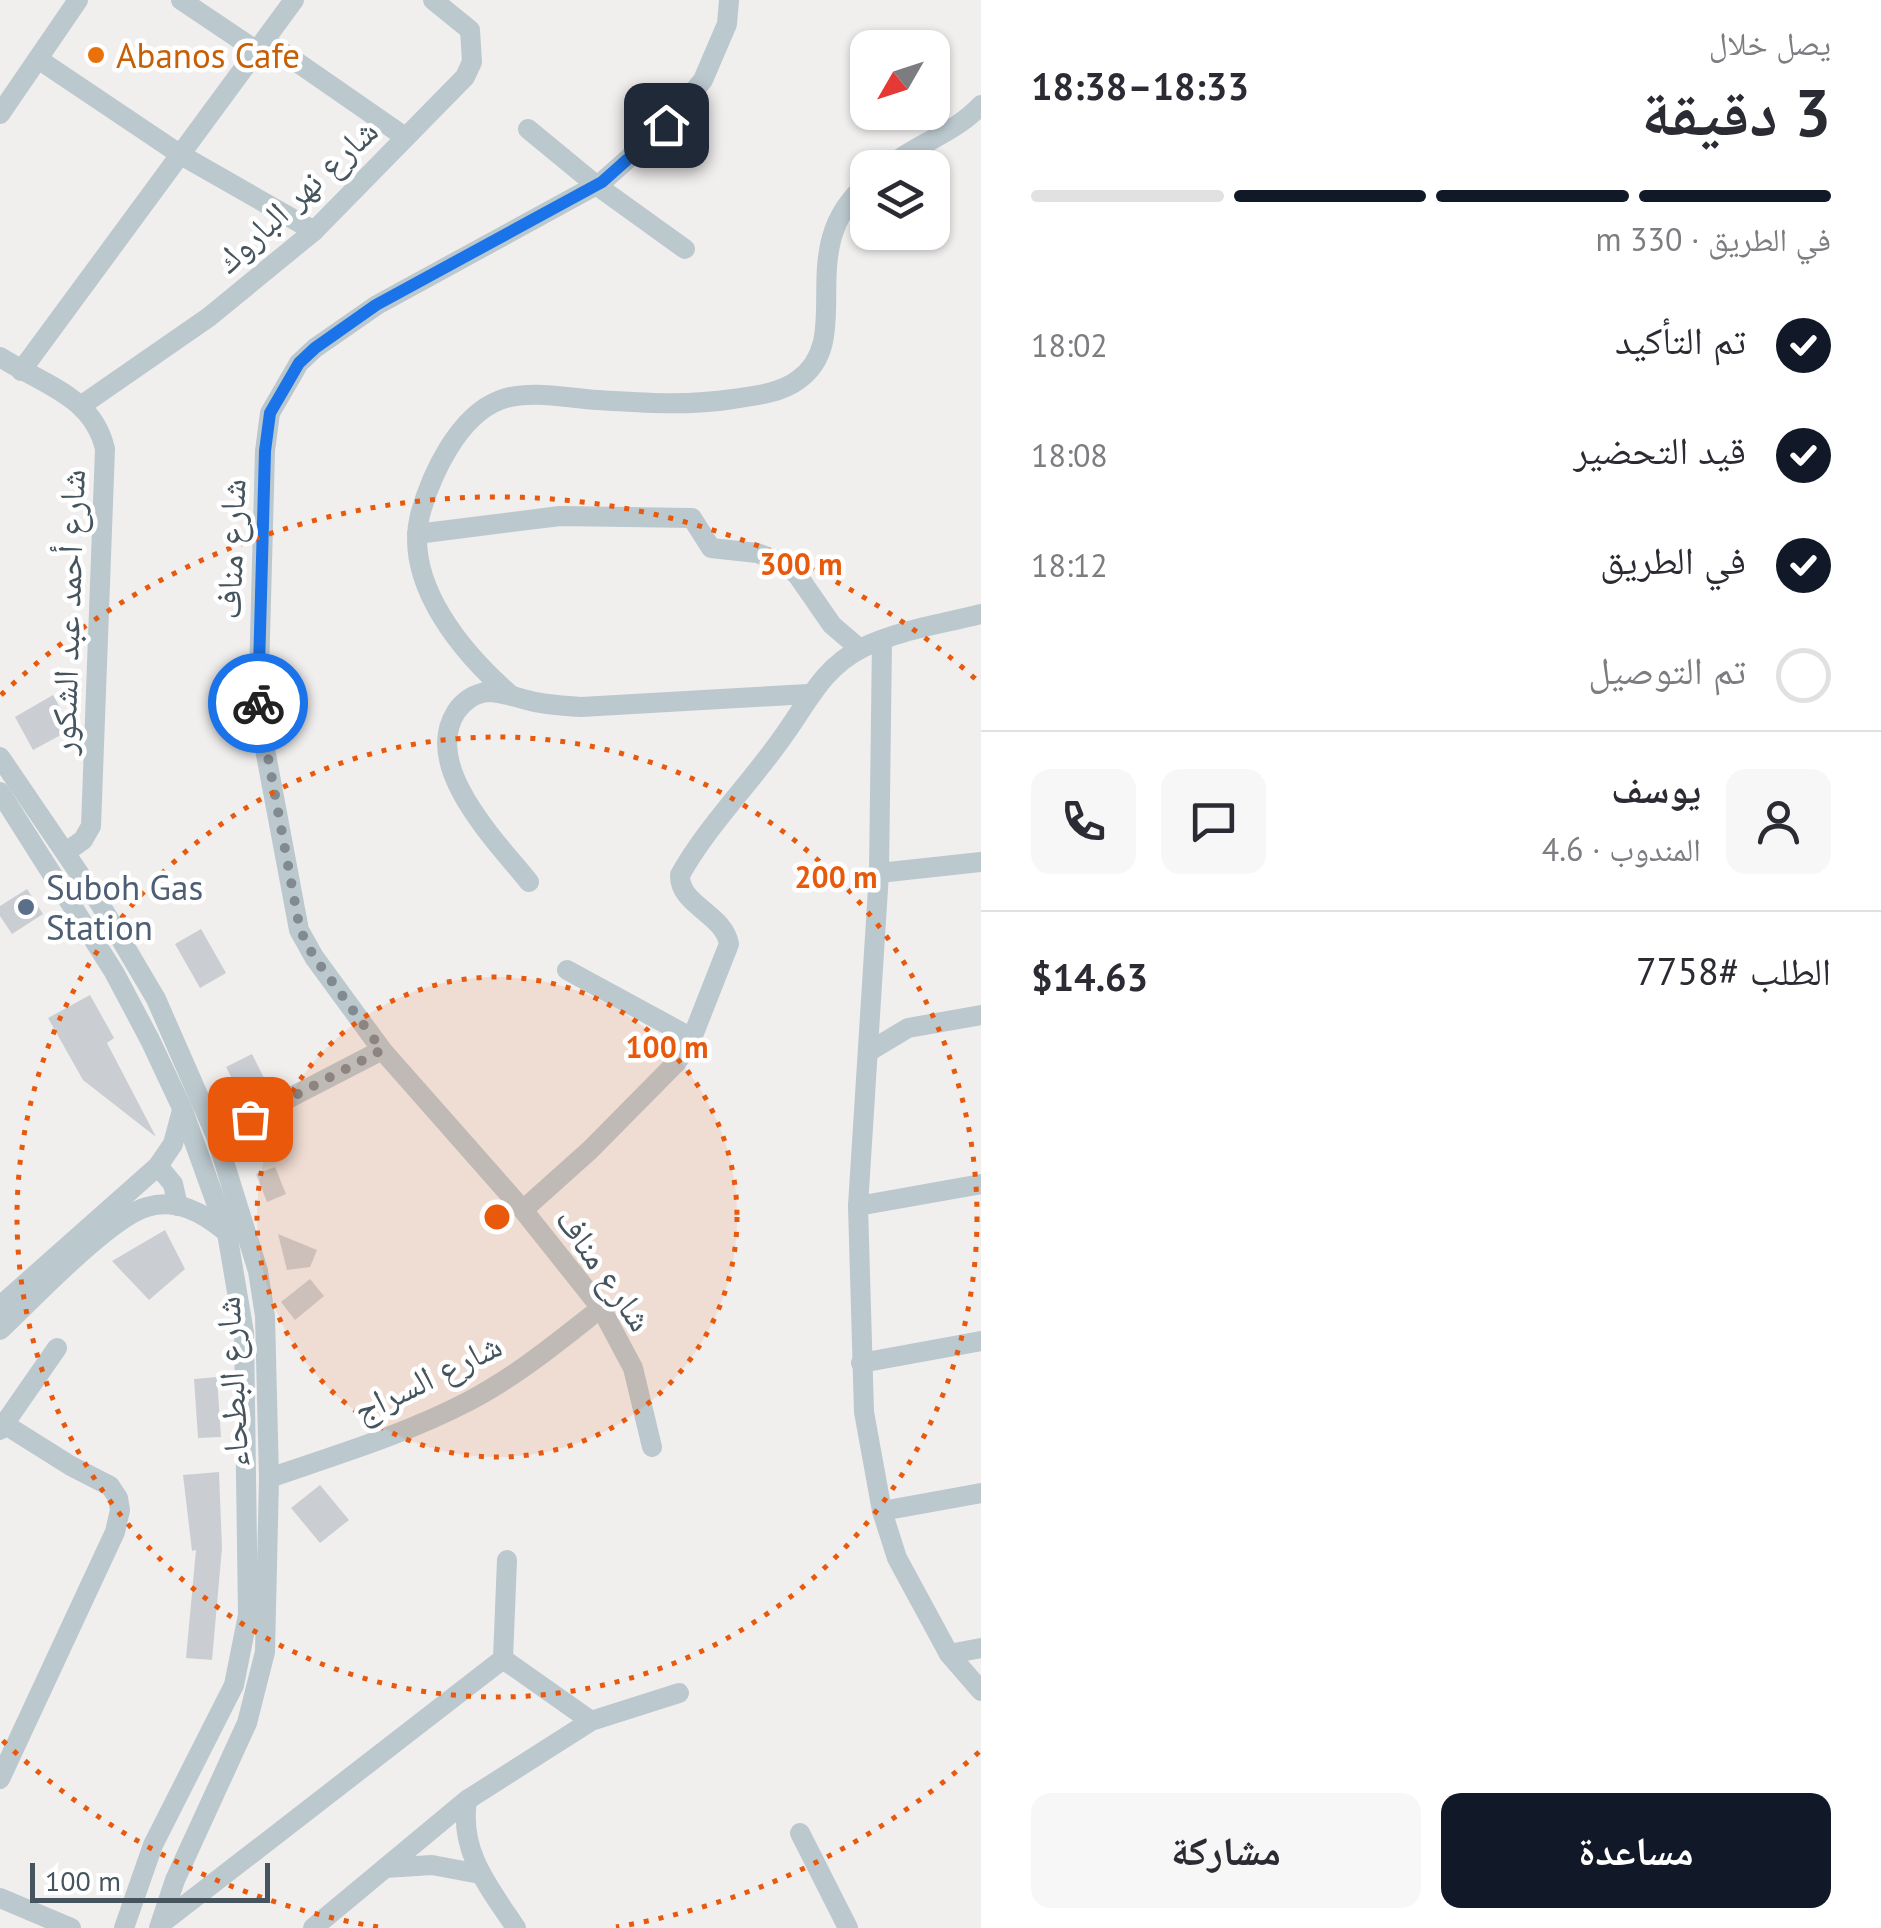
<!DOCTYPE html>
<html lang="ar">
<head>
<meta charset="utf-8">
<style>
  :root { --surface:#fff; --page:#f7f7f7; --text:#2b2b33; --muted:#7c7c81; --line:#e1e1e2; --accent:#111827 }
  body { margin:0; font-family:"PT Sans","Noto Naskh Arabic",sans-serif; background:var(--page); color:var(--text); direction:rtl; height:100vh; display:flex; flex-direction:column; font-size:38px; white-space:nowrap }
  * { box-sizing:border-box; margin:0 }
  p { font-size:32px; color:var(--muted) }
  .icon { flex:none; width:55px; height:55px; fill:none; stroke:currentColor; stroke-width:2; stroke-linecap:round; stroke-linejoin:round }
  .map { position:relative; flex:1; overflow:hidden; direction:ltr }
  .drawer { display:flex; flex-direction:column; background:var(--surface); width:900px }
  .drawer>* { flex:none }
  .needle { width:65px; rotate:231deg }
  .controls { position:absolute; left:850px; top:30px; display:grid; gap:20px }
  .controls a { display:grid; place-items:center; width:100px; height:100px; border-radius:20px; background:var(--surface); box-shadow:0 2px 8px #0004; font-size:50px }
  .scale { position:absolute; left:30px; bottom:25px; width:240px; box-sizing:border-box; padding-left:10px; border:5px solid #45545d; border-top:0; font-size:28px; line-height:35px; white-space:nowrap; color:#45545d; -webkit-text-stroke:8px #fff; paint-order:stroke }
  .pin { position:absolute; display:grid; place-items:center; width:85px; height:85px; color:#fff; margin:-42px; border-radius:20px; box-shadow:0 5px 15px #0006 }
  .courier { position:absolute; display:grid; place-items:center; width:100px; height:100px; margin:-50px; border:8px solid #1a73e8; border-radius:50%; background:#fff; color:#222; box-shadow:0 2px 12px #0007 }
  .headline em { font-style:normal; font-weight:800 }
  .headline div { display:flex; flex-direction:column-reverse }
  .headline { display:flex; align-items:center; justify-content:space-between; height:170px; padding:0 50px }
  h1 { font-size:65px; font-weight:800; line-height:75px }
  .bar { display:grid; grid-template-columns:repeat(4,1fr); gap:15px 10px; align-content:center; height:120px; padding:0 50px }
  .bar i { height:12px; border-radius:8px; background:var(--line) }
  .bar .active { background:var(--accent) }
  .bar p { grid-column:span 4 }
  .line { display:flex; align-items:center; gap:25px; padding:0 50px; border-top:2px solid var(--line) }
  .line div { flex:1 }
  .round { display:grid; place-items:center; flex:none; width:105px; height:105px; border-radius:20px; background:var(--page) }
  ol { padding:0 50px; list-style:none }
  li { display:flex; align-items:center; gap:30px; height:110px }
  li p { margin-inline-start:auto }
  li .icon { padding:10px; border-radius:50%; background:var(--accent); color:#fff; stroke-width:4 }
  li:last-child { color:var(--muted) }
  li i { width:55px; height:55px; border:5px solid var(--line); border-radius:50% }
  .primary-button { display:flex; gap:20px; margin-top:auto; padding:20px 50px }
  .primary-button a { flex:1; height:115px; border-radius:20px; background:var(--accent); color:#fff; font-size:40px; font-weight:800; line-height:115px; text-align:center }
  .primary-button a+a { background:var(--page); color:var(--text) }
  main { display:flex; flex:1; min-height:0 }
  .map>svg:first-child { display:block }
</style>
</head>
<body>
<main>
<section class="drawer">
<div class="headline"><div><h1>3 دقيقة</h1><p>يصل خلال</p></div><em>18:33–18:38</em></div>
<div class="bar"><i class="active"></i><i class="active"></i><i class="active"></i><i></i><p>في الطريق · 330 m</p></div>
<ol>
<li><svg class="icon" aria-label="check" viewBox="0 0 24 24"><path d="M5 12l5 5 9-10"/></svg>تم التأكيد<p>18:02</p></li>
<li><svg class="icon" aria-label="check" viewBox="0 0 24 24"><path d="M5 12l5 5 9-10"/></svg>قيد التحضير<p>18:08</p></li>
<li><svg class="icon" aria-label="check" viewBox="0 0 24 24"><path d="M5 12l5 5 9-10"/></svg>في الطريق<p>18:12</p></li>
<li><i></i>تم التوصيل</li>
</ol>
<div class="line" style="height:180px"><a class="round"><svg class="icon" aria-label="person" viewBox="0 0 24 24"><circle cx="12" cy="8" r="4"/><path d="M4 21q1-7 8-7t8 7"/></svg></a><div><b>يوسف</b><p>المندوب · 4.6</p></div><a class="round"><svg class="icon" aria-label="chat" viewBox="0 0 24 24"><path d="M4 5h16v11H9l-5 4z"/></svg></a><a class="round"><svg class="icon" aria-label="phone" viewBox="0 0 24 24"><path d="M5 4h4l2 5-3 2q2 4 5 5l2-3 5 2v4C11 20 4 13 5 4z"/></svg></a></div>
<div class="line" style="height:130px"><div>الطلب #7758</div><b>$14.63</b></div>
<div class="primary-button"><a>مساعدة</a><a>مشاركة</a></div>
</section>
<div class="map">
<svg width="981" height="1928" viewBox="0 0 981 1928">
  <rect width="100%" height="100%" fill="#f1eeee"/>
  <!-- building -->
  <g fill="#caced3">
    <polygon points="53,695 72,729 33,750 15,717"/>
    <polygon points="27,889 43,914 12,934 0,916 0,906"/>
    <polygon points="201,929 226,973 200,988 175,944"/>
    <polygon points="90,995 114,1038 107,1043 156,1137 83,1080 48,1018"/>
    <polygon points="252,1054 269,1088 244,1102 226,1067"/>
    <polygon points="277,1120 289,1131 263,1158 249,1144"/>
    <polygon points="275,1167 286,1194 267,1202 256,1174"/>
    <polygon points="165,1230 185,1269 149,1300 112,1261"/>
    <polygon points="278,1234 317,1250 310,1267 287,1270"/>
    <polygon points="310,1279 324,1296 295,1320 281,1302"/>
    <polygon points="217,1377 221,1437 198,1438 194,1379"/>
    <polygon points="219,1472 222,1548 212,1660 186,1658 196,1550 192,1551 183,1475"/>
    <polygon points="320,1485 349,1520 320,1543 291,1508"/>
  </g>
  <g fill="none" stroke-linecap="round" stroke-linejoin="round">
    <!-- minor -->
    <g stroke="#bbc8ce" stroke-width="20">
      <polyline points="181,0 257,51"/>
      <polyline points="265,40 405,137"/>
      <polyline points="38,59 181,155 314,231"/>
      <polyline points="0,114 78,0"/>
      <polyline points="528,129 596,185 685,249"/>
      <path d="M887 168C917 143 954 134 981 105"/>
      <path d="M0 357C42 384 93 396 105 449L91 826 83 840 66 852"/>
      <polyline points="21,371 294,0"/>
      <polyline points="82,405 209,317 314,231 465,77 472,62 470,30 433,0"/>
      <polyline points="417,534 560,516 692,518 711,548 757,553 786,564 798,576 832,625 860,649"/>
      <polyline points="882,640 879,873 858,1206 864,1412 882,1511 897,1558 949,1654 981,1691"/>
      <path d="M512 696C464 655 403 584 420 515 431 475 458 416 500 400 529 389 567 398 597 400 643 403 688 406 733 399 754 396 781 393 798 380 858 338 790 247 868 183"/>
      <polyline points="0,757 100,904 156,999 216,1136 258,1271 265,1316 269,1478 265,1652 247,1723 175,1880 159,1928"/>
      <polyline points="0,792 114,972 150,1040 182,1108 227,1233 244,1333 248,1615 234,1685 153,1845 124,1928"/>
      <polyline points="879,873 981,862"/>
      <path d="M529 882C498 843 421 767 456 712 463 701 475 693 488 692 501 692 515 697 527 700 545 705 563 706 581 707L808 694"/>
      <polyline points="567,970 692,1038"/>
      <polyline points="868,1052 908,1028 981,1015"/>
      <polyline points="216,1136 382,1050"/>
      <polyline points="158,1166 173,1184 178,1206"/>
      <polyline points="858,1206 981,1184"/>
      <path d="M523 1210 590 1150 677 1062 692 1038 729 944C724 914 679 905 680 875 708 825 749 785 782 738 807 704 822 668 862 648 898 630 942 624 981 614"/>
      <polyline points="0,1306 158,1166 173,1144 182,1110"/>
      <path d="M0 1330C32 1300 110 1217 147 1207 177 1198 203 1213 225 1231"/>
      <polyline points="861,1363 981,1341"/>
      <polyline points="0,1430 57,1348"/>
      <polyline points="652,1447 633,1368 601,1308 523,1210 382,1050 314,957 299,930 258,712 265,451 270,413 299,363 315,348 377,305 602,182 666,125 703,80 727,24 729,0"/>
      <path d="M269 1478C336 1455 406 1434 469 1401 517 1376 559 1341 601 1308"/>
      <polyline points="882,1511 981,1493"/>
      <polyline points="949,1654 981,1648"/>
      <polyline points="503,1659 591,1721"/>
      <polyline points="0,1779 115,1532 120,1510 118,1498 110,1486 71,1466 4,1424"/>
      <path d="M467 1800C459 1852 489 1887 516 1928"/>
      <polyline points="800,1833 848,1928"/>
      <polyline points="385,1868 432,1865 480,1874"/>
      <polyline points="0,1898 71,1928"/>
      <polyline points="162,1923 503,1659 507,1560"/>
      <polyline points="313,1928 467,1800 591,1721 679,1693"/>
    </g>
  </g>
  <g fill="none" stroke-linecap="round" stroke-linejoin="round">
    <!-- done -->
    <polyline stroke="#818a90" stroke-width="10" stroke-dasharray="0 18" points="250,1119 382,1050 314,957 300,930 258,703"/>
    <!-- route -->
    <polyline stroke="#1a73e8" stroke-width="12" points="258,703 265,451 270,413 299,363 315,348 376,305 602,182 666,125"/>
  </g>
  <!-- distance rings -->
  <circle cx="497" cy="1217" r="240" fill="#e8590c" fill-opacity=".12"/>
  <g fill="none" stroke="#e8590c" stroke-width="5" stroke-dasharray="5 10">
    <circle cx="497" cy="1217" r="240"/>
    <circle cx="497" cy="1217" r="480"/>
    <path d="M979 1752A720 720 0 0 1 616 1927M378 1927A720 720 0 0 1 1 1739M1 695A720 720 0 0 1 979 682"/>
  </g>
  <!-- markers -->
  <circle fill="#e8710a" stroke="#fff" stroke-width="4" cx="96" cy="55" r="10"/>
  <circle fill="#5c6f8a" stroke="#fff" stroke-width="4" cx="26" cy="907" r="10"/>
  <g text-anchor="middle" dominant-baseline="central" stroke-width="9" stroke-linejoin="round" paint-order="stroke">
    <!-- food labels -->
    <g font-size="35" fill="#c56008" stroke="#fff" text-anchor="start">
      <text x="116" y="55">Abanos Cafe</text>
    </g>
    <!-- street labels -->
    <g font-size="35" fill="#45545d" stroke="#fff">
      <text transform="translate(296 195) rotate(-43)">شارع نهر الباروك</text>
      <text transform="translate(230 549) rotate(-88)">شارع مناف</text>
      <text transform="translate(67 612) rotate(-88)">شارع أحمد عبد الشكور</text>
      <text transform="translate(605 1269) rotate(55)">شارع مناف</text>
      <text transform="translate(427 1377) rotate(-26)">شارع السراج</text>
      <text transform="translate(231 1382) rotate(-93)">شارع البطحاء</text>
    </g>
    <!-- service labels -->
    <g font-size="35" fill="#4e5e75" stroke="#fff" text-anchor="start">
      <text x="46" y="887">Suboh Gas<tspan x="46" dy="40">Station</tspan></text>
    </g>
  </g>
  <circle cx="497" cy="1217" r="15" fill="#e8590c" stroke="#fff" stroke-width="5"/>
  <g font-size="30" text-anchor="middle" font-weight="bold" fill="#e8590c" stroke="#fff" stroke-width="9" stroke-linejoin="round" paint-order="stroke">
    <text x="801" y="575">300 m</text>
    <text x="836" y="888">200 m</text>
    <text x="667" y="1058">100 m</text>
  </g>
</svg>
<div class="controls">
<a><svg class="needle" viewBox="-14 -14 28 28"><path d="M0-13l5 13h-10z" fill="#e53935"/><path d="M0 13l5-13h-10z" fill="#7c7c81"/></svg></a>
<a><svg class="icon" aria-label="layers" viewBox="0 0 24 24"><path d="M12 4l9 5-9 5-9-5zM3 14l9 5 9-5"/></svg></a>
</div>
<div class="scale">100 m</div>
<div class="pin" style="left:250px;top:1119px;background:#ea580c"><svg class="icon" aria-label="bag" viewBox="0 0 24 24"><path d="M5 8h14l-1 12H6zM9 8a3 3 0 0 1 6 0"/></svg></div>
<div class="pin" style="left:666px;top:125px;background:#1f2937"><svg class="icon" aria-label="home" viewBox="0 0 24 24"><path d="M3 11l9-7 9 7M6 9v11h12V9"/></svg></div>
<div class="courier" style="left:258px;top:703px"><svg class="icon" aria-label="bike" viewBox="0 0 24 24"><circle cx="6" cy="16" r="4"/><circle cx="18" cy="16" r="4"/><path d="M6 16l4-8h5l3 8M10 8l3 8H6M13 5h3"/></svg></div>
</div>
</main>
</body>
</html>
